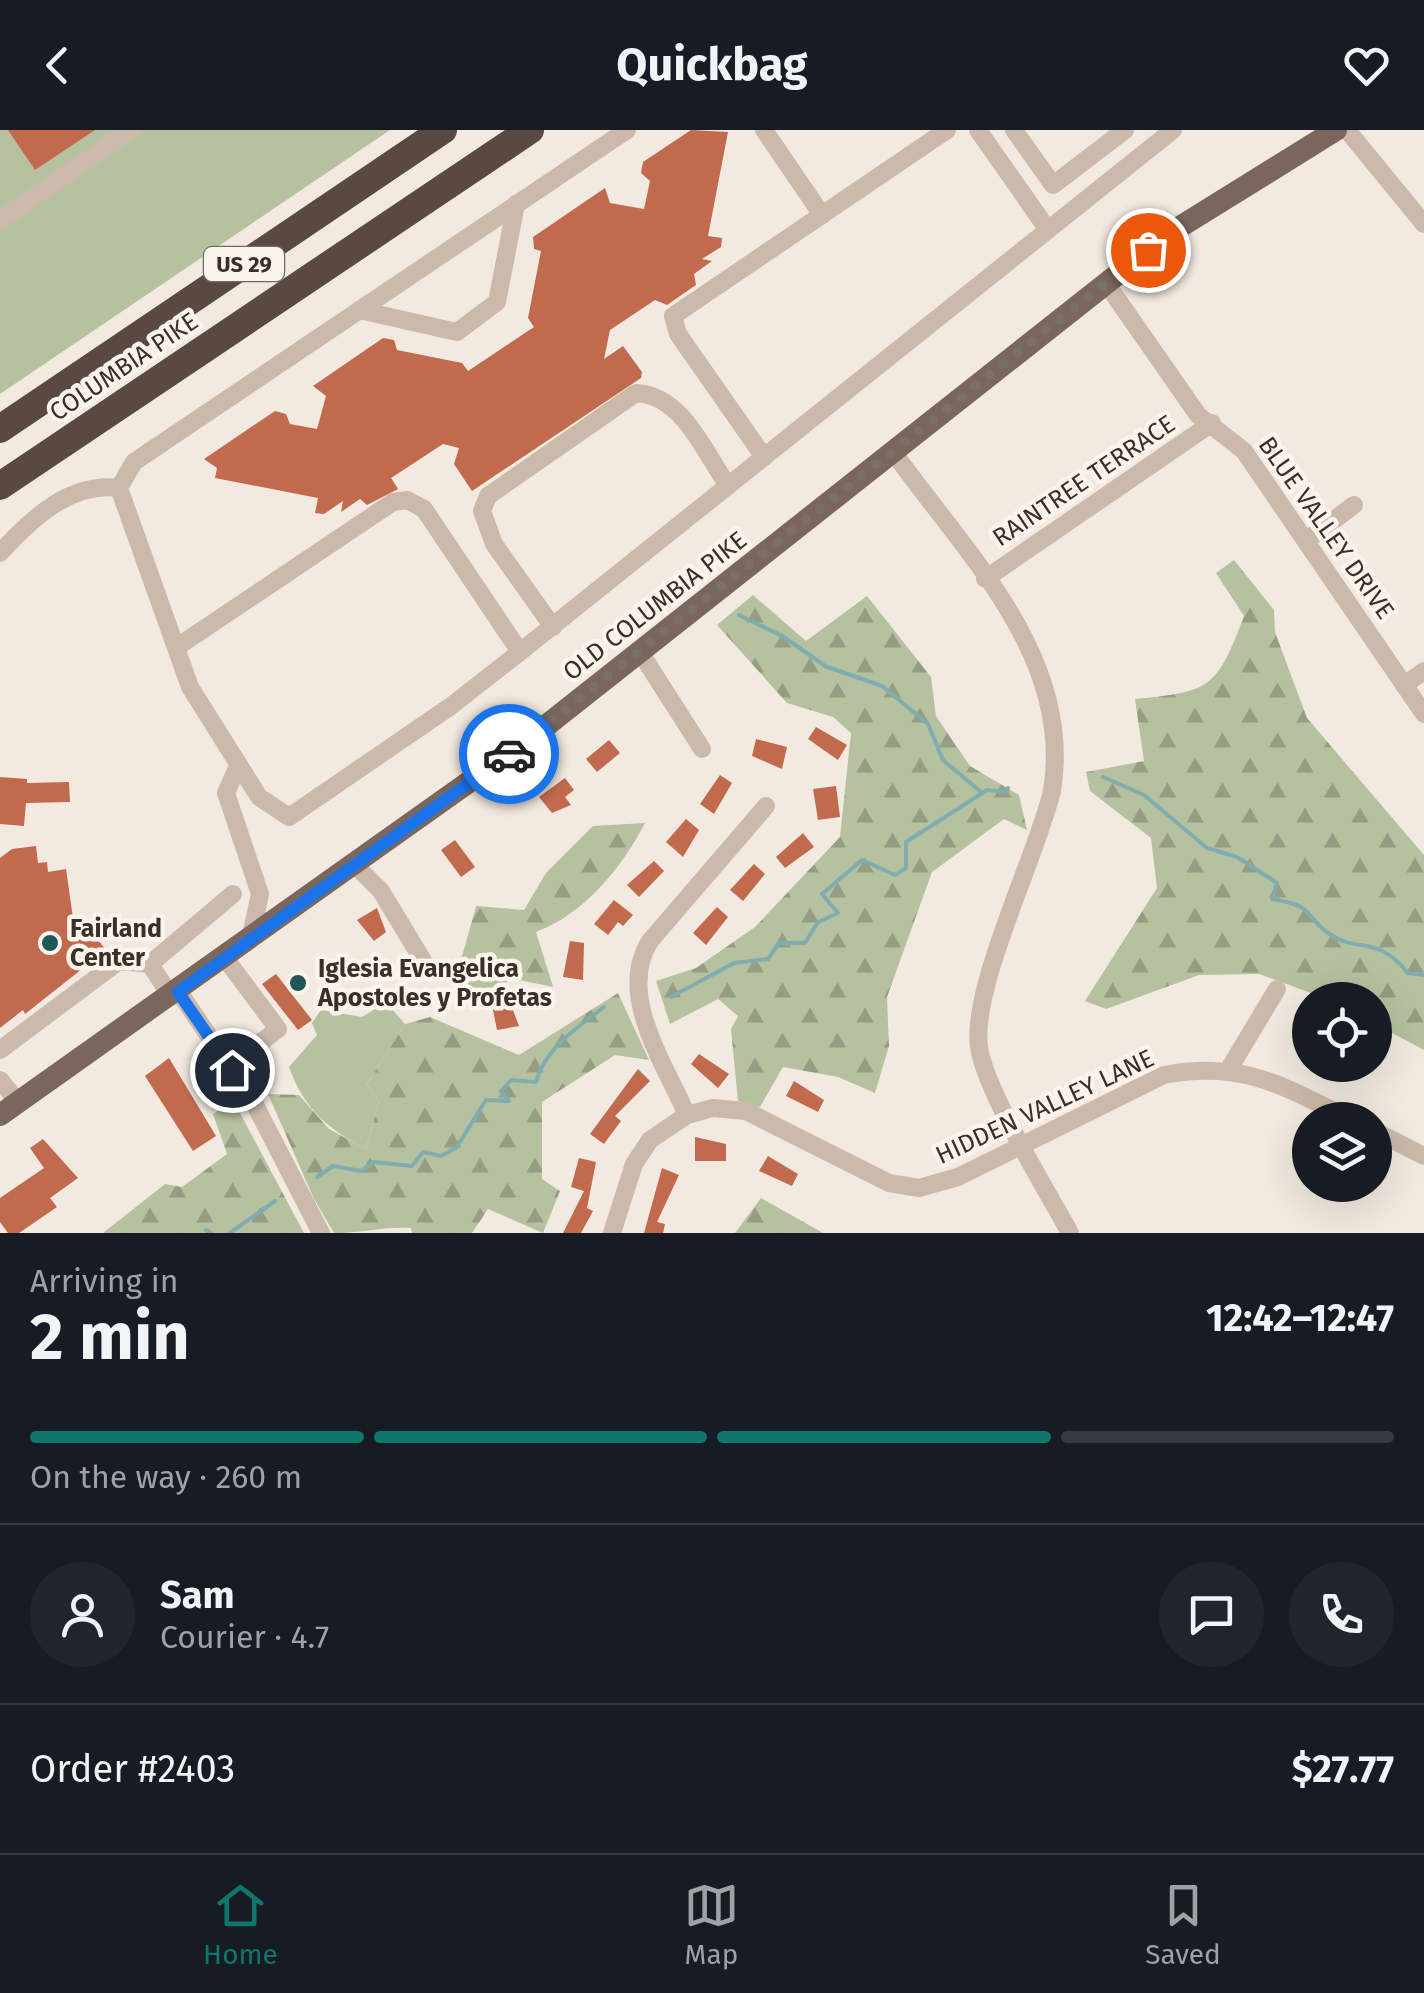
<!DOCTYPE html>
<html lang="en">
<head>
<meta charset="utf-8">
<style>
  :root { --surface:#171b24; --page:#20242c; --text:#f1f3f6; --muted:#9ea1a6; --line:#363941; --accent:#0f766e }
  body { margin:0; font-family:"Fira Sans",sans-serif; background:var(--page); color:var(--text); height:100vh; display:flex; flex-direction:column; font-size:38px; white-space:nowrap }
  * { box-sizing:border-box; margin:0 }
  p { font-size:32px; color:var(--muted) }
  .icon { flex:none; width:55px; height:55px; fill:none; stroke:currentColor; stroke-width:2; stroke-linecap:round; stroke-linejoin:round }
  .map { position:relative; height:1103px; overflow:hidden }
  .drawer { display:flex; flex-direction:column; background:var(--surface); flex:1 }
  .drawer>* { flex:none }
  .buttons { position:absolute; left:1292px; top:852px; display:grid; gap:20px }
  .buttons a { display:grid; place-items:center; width:100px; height:100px; border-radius:50%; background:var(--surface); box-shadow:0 10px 40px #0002; font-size:50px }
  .pin { position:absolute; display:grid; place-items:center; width:85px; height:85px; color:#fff; margin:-42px; border:5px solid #fff; border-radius:50%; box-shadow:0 2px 10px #0007 }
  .courier { position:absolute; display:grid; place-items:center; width:100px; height:100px; margin:-50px; border:8px solid #1a73e8; border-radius:50%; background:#fff; color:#222; box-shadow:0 2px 12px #0007 }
  .overview em { font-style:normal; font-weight:700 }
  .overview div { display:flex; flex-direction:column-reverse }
  .overview { display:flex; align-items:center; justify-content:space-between; height:170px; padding:0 30px }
  h1 { font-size:65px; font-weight:700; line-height:75px }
  .bar { display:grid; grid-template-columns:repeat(4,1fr); gap:15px 10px; align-content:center; height:120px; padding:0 30px }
  .bar i { height:12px; border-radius:8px; background:var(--line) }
  .bar .current { background:var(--accent) }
  .bar p { grid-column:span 4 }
  .line { display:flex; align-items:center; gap:25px; padding:0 30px; border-top:2px solid var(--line) }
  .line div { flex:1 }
  .round { display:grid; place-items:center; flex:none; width:105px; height:105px; border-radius:52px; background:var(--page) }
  header { display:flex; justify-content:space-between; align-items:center; height:130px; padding:0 30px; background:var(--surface); font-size:45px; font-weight:700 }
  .menu { display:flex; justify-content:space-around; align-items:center; height:140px; border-top:2px solid var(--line); background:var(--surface); font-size:28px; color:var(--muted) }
  .menu a { display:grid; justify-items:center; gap:5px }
  .menu .current { color:var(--accent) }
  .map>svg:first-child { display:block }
</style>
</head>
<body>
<header><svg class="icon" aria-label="back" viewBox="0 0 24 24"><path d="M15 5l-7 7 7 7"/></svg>Quickbag<svg class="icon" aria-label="heart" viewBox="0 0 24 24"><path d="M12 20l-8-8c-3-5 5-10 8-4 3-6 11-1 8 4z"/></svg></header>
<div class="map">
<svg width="1424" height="1103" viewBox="0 0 1424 1103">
  <defs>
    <pattern id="forest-firs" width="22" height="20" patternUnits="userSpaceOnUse" patternTransform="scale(2.5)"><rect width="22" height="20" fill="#b6c1a0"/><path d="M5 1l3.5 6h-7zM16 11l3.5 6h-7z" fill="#959d83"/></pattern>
  </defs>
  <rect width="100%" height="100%" fill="#f2eae0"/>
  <!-- green -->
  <g fill="#b6c1a0">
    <polygon points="0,0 390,0 0,264"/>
    <path d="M386 872 405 894 367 954 379 971 366 1019C328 999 304 979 289 937L317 905 312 893 321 880 362 887Z"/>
  </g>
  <!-- forest -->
  <g fill="url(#forest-firs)">
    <path d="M1234 430 1274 480 1275 502 1307 588 1424 725V920L1375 894V870H1330L1259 844 1199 845 1106 879 1085 871 1157 758 1151 708 1090 661 1086 642 1144 631 1135 569C1212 562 1217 557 1244 486L1216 443Z"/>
    <polygon points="753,465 806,511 867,466 931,547 936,586 970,636 1019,665 1027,700 1004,689 932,742 887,867 889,916 875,963 838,947 783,937 760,977 738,971 731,899 738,886 718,869 670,894 656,851 696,838 755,797 840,707 851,603 833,587 787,573 717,495"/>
    <path d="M645 693C621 739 584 784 536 802L553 857 514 849 462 869 455 852 476 776 524 780 546 743 593 696Z"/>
    <path d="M618 863 649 930 615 925 542 972V1049L560 1061 543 1103 488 1079 472 1103H412L411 1098C385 1096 362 1103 334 1103L314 1069 268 964 299 965 329 999 366 1019 379 971 367 954 405 894 430 887 519 925Z"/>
    <polygon points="233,970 304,1103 103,1103 165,1054 182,1057 227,1024 213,984"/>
    <polygon points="761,1068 823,1103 735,1103"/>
  </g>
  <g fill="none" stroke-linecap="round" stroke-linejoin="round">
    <!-- stream -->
    <g stroke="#80adaf" stroke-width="4">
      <polyline points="739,485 784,507 825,536 882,556 928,594 943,630 981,662"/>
      <path d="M1103 647 1144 665 1207 718 1237 727 1277 753 1272 769C1319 777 1300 784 1331 805 1360 823 1377 805 1408 843L1424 845"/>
      <polyline points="671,867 734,833 768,829 779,813 805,813 818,792 838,783 822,764 862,730 895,745 906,738 906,712 987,660 1007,662 1008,658"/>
      <path d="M317 1047 333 1036 361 1041 374 1032 412 1036 423 1022 441 1026 456 1018 486 970 509 971 501 961 511 950 536 952C545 918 578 897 604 877"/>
      <polyline points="206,1100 211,1103"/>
      <polyline points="230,1103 275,1071"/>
    </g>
  </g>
  <!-- building -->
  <g fill="#c26a4e">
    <polygon points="8,0 95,0 35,40"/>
    <polygon points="691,0 728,2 708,106 722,108 721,117 702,129 712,131 694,144 696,155 667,175 655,170 610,200 604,229 623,216 642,242 641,248 472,361 454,334 459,318 443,314 391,348 398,359 367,375 360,369 341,382 343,371 324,384 315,383 318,368 215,348 217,338 204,329 275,281 286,284 290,294 317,299 326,266 313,256 383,208 394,210 397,220 462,233 468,241 534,197 528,188 541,121 534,119 533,107 605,58 610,73 644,79 650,51 641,43 643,32"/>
    <polygon points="816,597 847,615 838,630 808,609"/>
    <polygon points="756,609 787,617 782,639 752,626"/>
    <polygon points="609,610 620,623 597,642 586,629"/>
    <polygon points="720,645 732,653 714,684 700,674"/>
    <polygon points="0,647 27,649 27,653 69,652 70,672 26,673 24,696 0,694"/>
    <polygon points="565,648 574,660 565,667 571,675 552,683 539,667"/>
    <polygon points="836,656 840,687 818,690 813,659"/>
    <polygon points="686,689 699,700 683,727 666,712"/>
    <polygon points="803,703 814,717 785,738 776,727"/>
    <polygon points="455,710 475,737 461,747 441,720"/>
    <polygon points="36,716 38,733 47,732 48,742 66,739 74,795 83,806 90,800 106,820 25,884 23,880 0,898 0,728 12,719"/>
    <polygon points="654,731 664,741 639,767 627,755"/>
    <polygon points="754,734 765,744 743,771 730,760"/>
    <polygon points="614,770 633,785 623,796 618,792 608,805 594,794"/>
    <polygon points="717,777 728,787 706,815 693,803"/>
    <polygon points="377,778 386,802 374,811 357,790"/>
    <polygon points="570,811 584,813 583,850 563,847"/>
    <polygon points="276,844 312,890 298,900 262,854"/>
    <polygon points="508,867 519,896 497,900 491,870"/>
    <polygon points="699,924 729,944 718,958 691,934"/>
    <polygon points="169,928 216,1006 193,1021 145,946"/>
    <polygon points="638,939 650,951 615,986 621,991 604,1014 590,1004"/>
    <polygon points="794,951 824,970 818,982 786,966"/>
    <polygon points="695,1007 726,1014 726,1031 695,1031"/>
    <polygon points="43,1009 78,1048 50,1068 57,1077 19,1103 8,1103 0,1092 0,1068 44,1038 30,1018"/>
    <polygon points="768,1026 798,1044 792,1056 759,1041"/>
    <polygon points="579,1028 596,1032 587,1078 593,1081 581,1103 563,1103 584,1061 571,1057"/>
    <polygon points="662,1038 679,1045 657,1092 665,1094 663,1103 644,1103"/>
  </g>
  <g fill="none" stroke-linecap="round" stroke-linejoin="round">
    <!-- minor -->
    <g stroke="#cbbaac" stroke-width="18">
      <polyline points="764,0 822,85"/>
      <polyline points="978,0 1048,100"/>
      <polyline points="1014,0 1053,55 1125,0"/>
      <polyline points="1347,0 1424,94"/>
      <polyline points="0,90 131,0"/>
      <polyline points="1106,153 1198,285 1244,321 1424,584"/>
      <polyline points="359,180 457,202 497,172 516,74"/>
      <path d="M894 323C966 424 1074 527 1052 661 1036 728 971 857 979 917 985 960 1047 1061 1070 1103"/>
      <polyline points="764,327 678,204 673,186 947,0"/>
      <polyline points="119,358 190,557 259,667 289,687 451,576 520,522 1173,0"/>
      <polyline points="119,358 134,332 627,0"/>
      <polyline points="1307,410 1354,375"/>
      <path d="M0 423C32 388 70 352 119 358"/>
      <polyline points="985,449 1212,293"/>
      <path d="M553 497 494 414 482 381 488 366 636 263C682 265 704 321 728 356"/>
      <polyline points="177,517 393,372 407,370 424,379 520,522"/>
      <polyline points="640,522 702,619"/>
      <polyline points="1404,555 1424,541"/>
      <polyline points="238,636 226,663 260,764 250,810"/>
      <polyline points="355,735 381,761 428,839"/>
      <polyline points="225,828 278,899 256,916"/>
      <polyline points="179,862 253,971 321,1103"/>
      <polyline points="171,867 150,834 233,764"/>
      <polyline points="0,920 119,831 150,834"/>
      <polyline points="1229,939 1277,859"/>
      <polyline points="0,950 18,972"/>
      <path d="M687 985C665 934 616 864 650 811L766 676"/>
      <polyline points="1375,1001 1424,1026"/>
      <path d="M612 1103 634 1034 650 1010 687 985 713 978 746 981 889 1053 919 1058 958 1047 1164 945C1243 930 1283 956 1352 990"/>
    </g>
    <!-- major -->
    <polyline stroke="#7a665c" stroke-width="22" points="0,985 528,610 1170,103 1336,0"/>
    <!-- highway -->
    <g stroke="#594942" stroke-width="28">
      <polyline points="0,299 443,0"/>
      <polyline points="0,356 530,0"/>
    </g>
  </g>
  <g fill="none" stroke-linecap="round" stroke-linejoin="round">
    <!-- done -->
    <polyline stroke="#7a706a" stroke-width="10" stroke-dasharray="0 18" points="509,624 1148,120"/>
    <!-- route -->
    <polyline stroke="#1a73e8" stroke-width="12" points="232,940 178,862 509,624"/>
  </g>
  <!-- markers -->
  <g fill="#215659" stroke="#faf4ec" stroke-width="4">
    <circle cx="50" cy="813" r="10"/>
    <circle cx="298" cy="853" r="10"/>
  </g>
  <g text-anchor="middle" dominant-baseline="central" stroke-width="9" stroke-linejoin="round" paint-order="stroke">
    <!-- shield labels -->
    <rect fill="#faf4ec" stroke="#736a65" stroke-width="2.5" x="204" y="117" width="80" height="34" rx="8"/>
    <g font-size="22" font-weight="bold" fill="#392f2b">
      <text x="244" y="134">US 29</text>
    </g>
    <!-- street labels -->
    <g font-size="25" fill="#392f2b" stroke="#faf4ec">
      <text transform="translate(124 237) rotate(-34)">COLUMBIA PIKE</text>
      <text transform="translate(1084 351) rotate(-34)">RAINTREE TERRACE</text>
      <text transform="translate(1326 398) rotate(55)">BLUE VALLEY DRIVE</text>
      <text transform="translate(655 476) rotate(-38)">OLD COLUMBIA PIKE</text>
      <text transform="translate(1045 977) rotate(-25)">HIDDEN VALLEY LANE</text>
    </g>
    <!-- poi labels -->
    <g font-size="25" font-weight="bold" fill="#392f2b" stroke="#faf4ec" text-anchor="start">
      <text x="70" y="799">Fairland<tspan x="70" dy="29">Center</tspan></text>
      <text x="318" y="839">Iglesia Evangelica<tspan x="318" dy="29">Apostoles y Profetas</tspan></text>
    </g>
  </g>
</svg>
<div class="buttons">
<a><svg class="icon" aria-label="locate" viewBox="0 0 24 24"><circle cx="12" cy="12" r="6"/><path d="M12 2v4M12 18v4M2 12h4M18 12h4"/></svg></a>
<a><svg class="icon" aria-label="layers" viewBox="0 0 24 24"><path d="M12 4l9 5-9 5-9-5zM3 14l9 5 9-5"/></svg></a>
</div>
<div class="pin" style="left:1148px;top:120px;background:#ea580c"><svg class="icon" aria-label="bag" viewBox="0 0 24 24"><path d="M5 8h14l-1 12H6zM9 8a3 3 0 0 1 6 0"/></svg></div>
<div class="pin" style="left:232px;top:940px;background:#1f2937"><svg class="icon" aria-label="home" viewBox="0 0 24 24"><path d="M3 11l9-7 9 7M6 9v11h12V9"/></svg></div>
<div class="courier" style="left:509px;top:624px"><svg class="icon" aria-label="car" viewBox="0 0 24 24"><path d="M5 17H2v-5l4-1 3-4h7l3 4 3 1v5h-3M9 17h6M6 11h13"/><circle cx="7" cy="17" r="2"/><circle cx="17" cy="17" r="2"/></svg></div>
</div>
<section class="drawer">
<div class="overview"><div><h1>2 min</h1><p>Arriving in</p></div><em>12:42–12:47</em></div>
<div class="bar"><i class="current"></i><i class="current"></i><i class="current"></i><i></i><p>On the way · 260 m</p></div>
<div class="line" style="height:180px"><a class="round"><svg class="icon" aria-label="person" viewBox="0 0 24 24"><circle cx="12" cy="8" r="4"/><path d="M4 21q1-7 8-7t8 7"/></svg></a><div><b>Sam</b><p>Courier · 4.7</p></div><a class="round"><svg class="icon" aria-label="chat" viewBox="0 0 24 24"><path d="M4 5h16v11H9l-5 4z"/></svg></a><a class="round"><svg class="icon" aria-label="phone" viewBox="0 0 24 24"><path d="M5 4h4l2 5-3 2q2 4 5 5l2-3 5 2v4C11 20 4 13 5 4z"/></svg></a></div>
<div class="line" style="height:130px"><div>Order #2403</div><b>$27.77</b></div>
</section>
<nav class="menu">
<a class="current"><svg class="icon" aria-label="home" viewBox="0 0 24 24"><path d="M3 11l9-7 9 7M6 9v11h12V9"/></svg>Home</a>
<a><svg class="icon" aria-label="map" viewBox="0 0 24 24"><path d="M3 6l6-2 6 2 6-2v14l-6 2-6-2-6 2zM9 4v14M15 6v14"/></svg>Map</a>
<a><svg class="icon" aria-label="saved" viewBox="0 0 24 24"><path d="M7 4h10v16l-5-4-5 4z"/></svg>Saved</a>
</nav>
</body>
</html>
